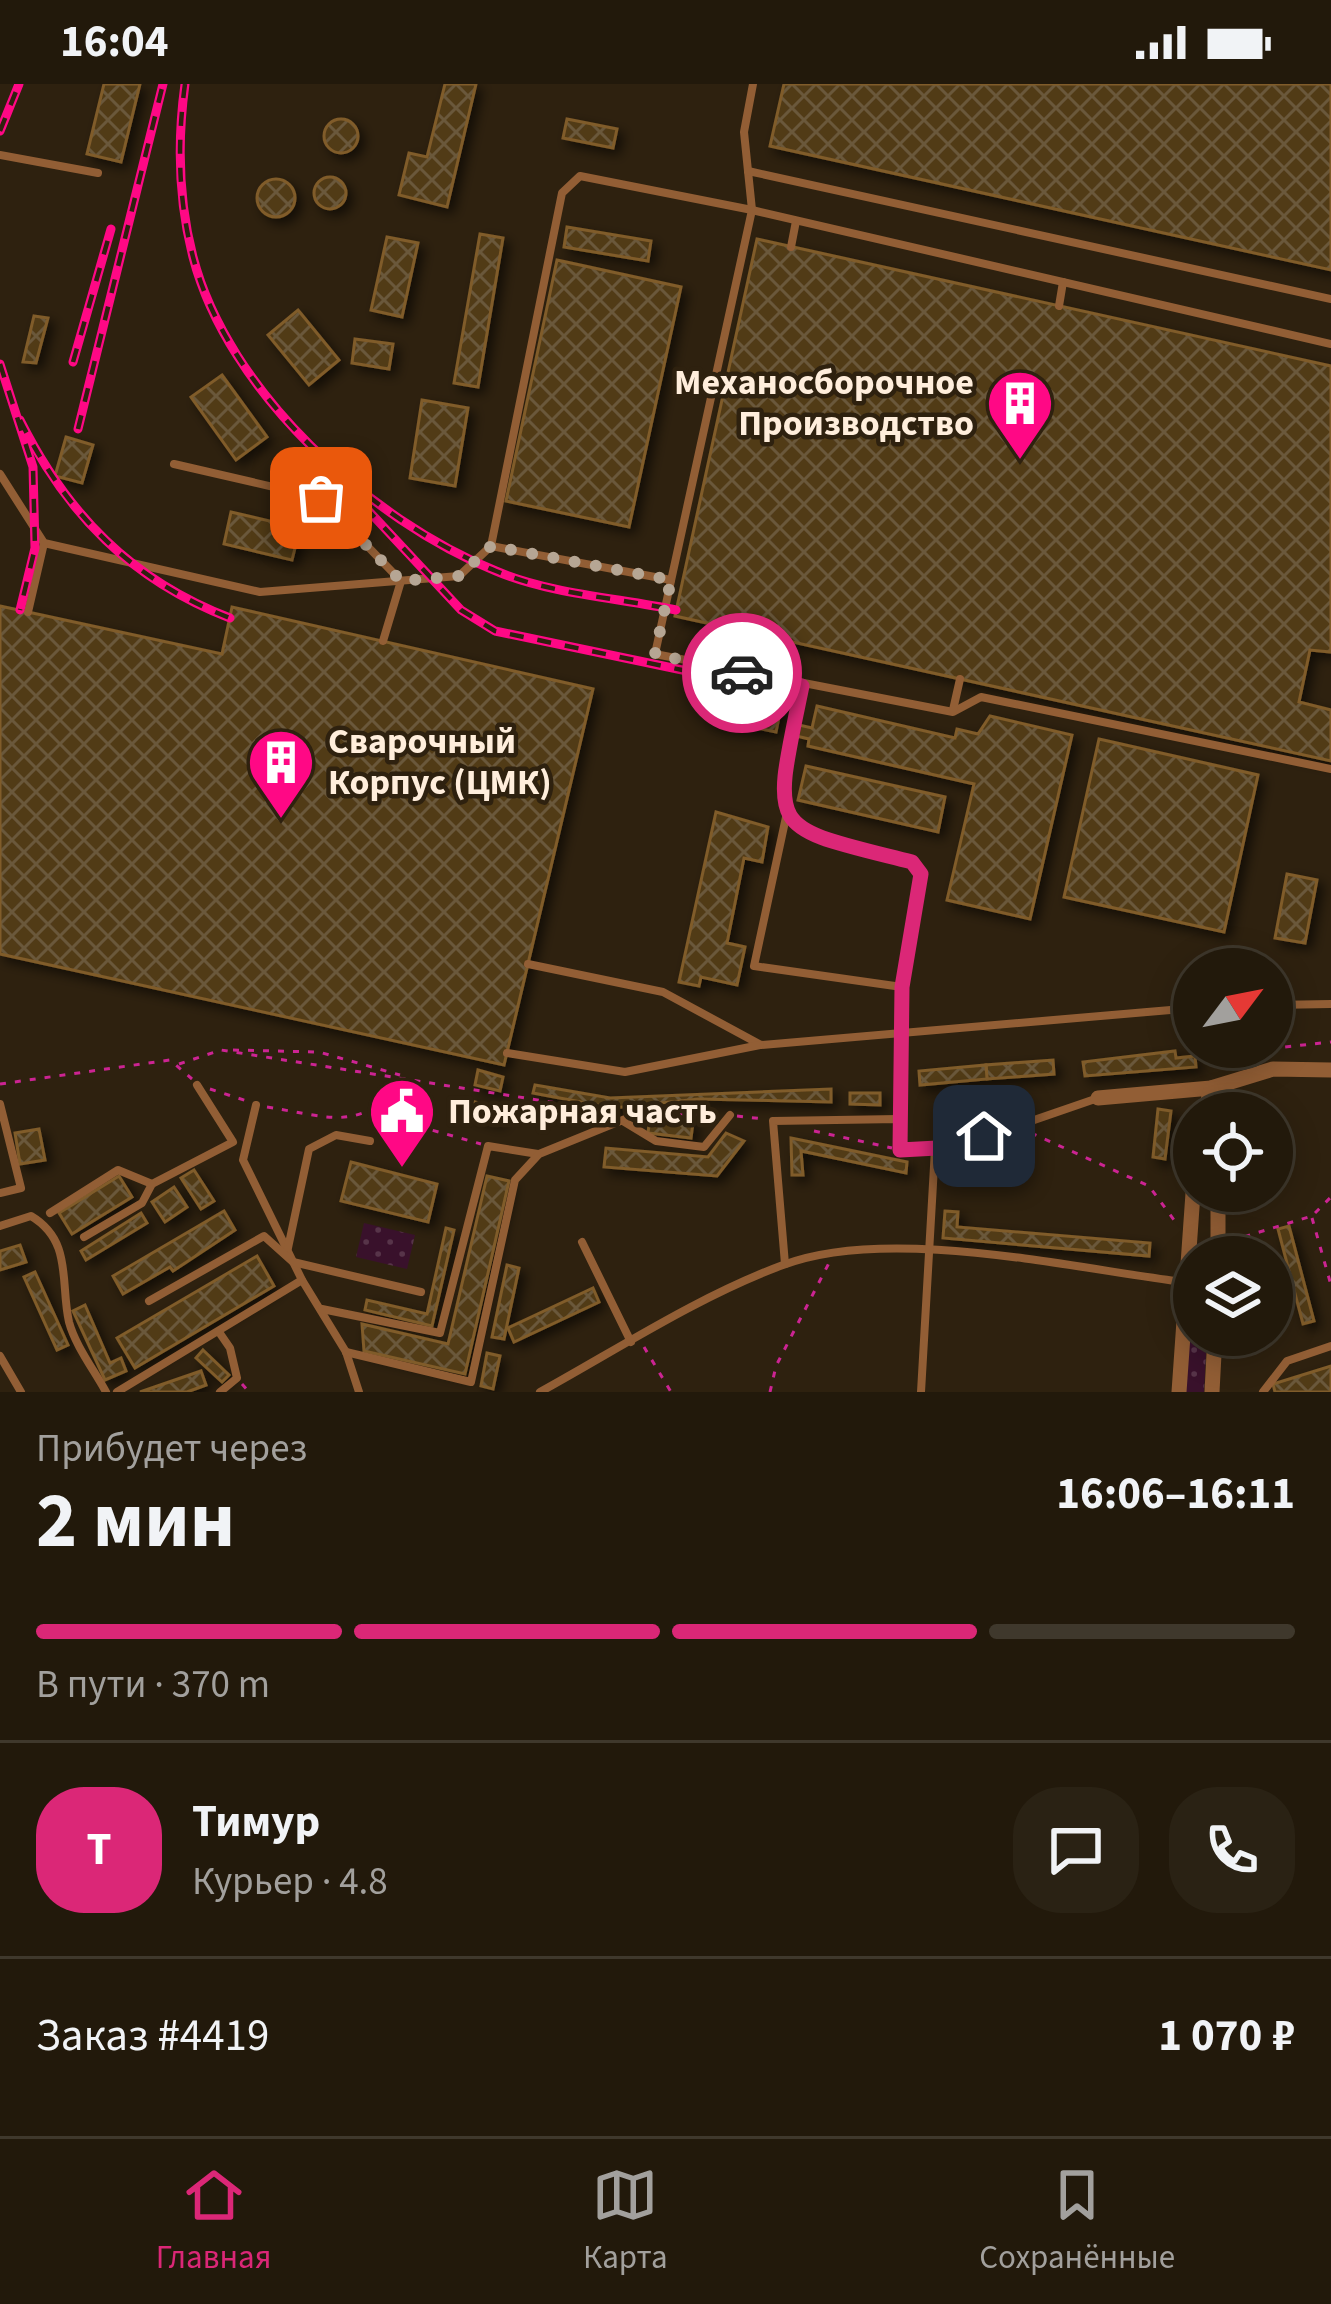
<!DOCTYPE html>
<html lang="ru">
<head>
<meta charset="utf-8">
<style>
  :root { --surface:#22190b; --page:#2a2214; --text:#f1f3f6; --muted:#a2a09d; --line:#3f382c; --accent:#db2777 }
  body { margin:0; font-family:"Source Sans 3",sans-serif; background:var(--page); color:var(--text); height:100vh; display:flex; flex-direction:column; font-size:45px; white-space:nowrap }
  * { box-sizing:border-box; margin:0 }
  p { font-size:39px; color:var(--muted) }
  .icon { flex:none; width:66px; height:66px; fill:none; stroke:currentColor; stroke-width:2; stroke-linecap:round; stroke-linejoin:round }
  .map { position:relative; height:1308px; overflow:hidden }
  .side { display:flex; flex-direction:column; background:var(--surface); flex:1 }
  .side>* { flex:none }
  .needle { width:78px; rotate:58deg }
  .buttons { position:absolute; left:1173px; top:864px; display:grid; gap:24px }
  .buttons a { display:grid; place-items:center; width:120px; height:120px; border-radius:50%; background:var(--surface); box-shadow:0 6px 30px #0003,0 0 0 3px var(--line); font-size:60px }
  .pin { position:absolute; display:grid; place-items:center; width:102px; height:102px; color:#fff; margin:-51px; border-radius:24px; box-shadow:0 6px 18px #0006 }
  .courier { position:absolute; display:grid; place-items:center; width:120px; height:120px; margin:-60px; border:9px solid #db2777; border-radius:50%; background:#fff; color:#222; box-shadow:0 3px 15px #0007 }
  .head em { font-style:normal; font-weight:700 }
  .head div { display:flex; flex-direction:column-reverse }
  .head { display:flex; align-items:center; justify-content:space-between; height:204px; padding:0 36px }
  h1 { font-size:78px; font-weight:700; line-height:90px }
  .bar { display:grid; grid-template-columns:repeat(4,1fr); gap:18px 12px; align-content:center; height:144px; padding:0 36px }
  .bar i { height:15px; border-radius:9px; background:var(--line) }
  .bar .active { background:var(--accent) }
  .bar p { grid-column:span 4 }
  .line { display:flex; align-items:center; gap:30px; padding:0 36px; border-top:3px solid var(--line) }
  .line div { flex:1 }
  .round { display:grid; place-items:center; flex:none; width:126px; height:126px; border-radius:48px; background:var(--page) }
  .status { display:flex; justify-content:space-between; align-items:center; height:84px; padding:0 60px; background:var(--surface); direction:ltr }
  .status svg { height:33px; fill:currentColor }
  .tabs { display:flex; justify-content:space-around; align-items:center; height:168px; border-top:3px solid var(--line); background:var(--surface); font-size:33px; color:var(--muted) }
  .tabs a { display:grid; justify-items:center; gap:6px }
  .tabs .active { color:var(--accent) }
  .map>svg:first-child { display:block }
</style>
</head>
<body>
<div class="status"><b>16:04</b><svg viewBox="0 0 49 12"><path d="M0 12V9h3v3zM5 12V6h3v6zM10 12V3h3v9zM15 12V0h3v12zM26 1h20v11H26zM47 4h2v5h-2z"/></svg></div>
<div class="map">
<svg width="1331" height="1308" viewBox="0 0 1331 1308">
  <defs>
    <pattern id="green-dots" width="8" height="8" patternUnits="userSpaceOnUse" patternTransform="scale(3)"><rect width="8" height="8" fill="#39112b"/><path d="M2 2h.1M6 6h.1" fill="none" stroke="#573449" stroke-width="1.8" stroke-linecap="round"/></pattern>
    <pattern id="building-cross-hatch" width="8" height="8" patternUnits="userSpaceOnUse" patternTransform="scale(3)"><rect width="8" height="8" fill="#513b19"/><path d="M0 0l8 8M0 8l8-8" fill="none" stroke="#6b583a"/></pattern>
    <filter id="shadow"><feDropShadow dx="5.5" dy="5.5" stdDeviation="6" flood-color="#0009"/></filter>
  </defs>
  <rect width="100%" height="100%" fill="#2e210f"/>
  <!-- green -->
  <g fill="url(#green-dots)">
    <polygon points="364,1139 415,1151 407,1185 356,1173"/>
    <polygon points="1201,1158 1209,1159 1212,1173 1194,1173 1194,1251 1207,1251 1204,1308 1185,1308 1193,1162"/>
  </g>
  <!-- building -->
  <g fill="url(#building-cross-hatch)" stroke="#805c29" stroke-width="3" filter="url(#shadow)">
    <polygon points="104,0 140,0 121,78 87,70"/>
    <polygon points="445,0 476,0 447,123 399,111 409,69 427,73"/>
    <polygon points="784,0 1331,0 1331,186 770,62"/>
    <polygon points="567,35 617,45 613,64 563,54"/>
    <circle cx="341" cy="52" r="17"/>
    <circle cx="330" cy="109" r="16"/>
    <circle cx="276" cy="114" r="19"/>
    <polygon points="567,143 651,157 648,177 564,163"/>
    <polygon points="480,150 503,154 478,303 454,299"/>
    <polygon points="387,153 418,159 402,233 371,226"/>
    <polygon points="757,155 1331,282 1331,568 1310,566 1299,618 1331,626 1331,677 675,532"/>
    <polygon points="557,176 681,203 629,443 506,417"/>
    <polygon points="298,226 339,276 309,301 268,251"/>
    <polygon points="34,232 48,234 36,279 23,278"/>
    <polygon points="355,255 393,260 389,285 352,279"/>
    <polygon points="222,291 267,353 236,376 191,313"/>
    <polygon points="422,316 468,324 455,402 410,394"/>
    <polygon points="66,353 93,361 82,399 55,392"/>
    <polygon points="231,428 300,444 292,476 224,460"/>
    <polygon points="0,522 222,570 232,523 593,605 504,981 0,870"/>
    <polygon points="718,590 785,604 776,648 709,634"/>
    <polygon points="817,622 955,654 957,645 978,650 990,632 1072,651 1030,835 947,816 974,700 808,662 809,655 796,652 799,641 812,644"/>
    <polygon points="1099,655 1258,691 1224,848 1064,813"/>
    <polygon points="806,682 945,713 938,748 798,716"/>
    <polygon points="716,728 768,743 762,778 744,774 727,859 745,863 737,901 701,893 699,902 679,898"/>
    <polygon points="1287,790 1317,796 1305,859 1275,854"/>
    <polygon points="1175,967 1176,974 1195,972 1196,983 1085,992 1083,978"/>
    <polygon points="1053,976 1054,990 987,995 986,981"/>
    <polygon points="986,981 987,995 920,1001 919,987"/>
    <polygon points="478,986 503,993 500,1007 475,1001"/>
    <polygon points="535,1001 610,1014 831,1005 831,1018 699,1015 613,1024 533,1009"/>
    <polygon points="850,1009 880,1009 880,1021 850,1020"/>
    <polygon points="475,1018 502,1026 498,1037 471,1029"/>
    <polygon points="1158,1025 1171,1027 1165,1075 1153,1073"/>
    <polygon points="650,1033 693,1038 691,1054 648,1049"/>
    <polygon points="39,1045 45,1076 20,1080 15,1049"/>
    <polygon points="726,1049 744,1057 717,1092 604,1083 606,1064 708,1073"/>
    <polygon points="791,1054 907,1078 906,1089 801,1067 803,1091 792,1091"/>
    <polygon points="351,1078 437,1100 428,1138 341,1117"/>
    <polygon points="194,1086 214,1117 201,1125 181,1094"/>
    <polygon points="119,1092 132,1113 72,1150 59,1129"/>
    <polygon points="487,1092 509,1097 465,1290 364,1267 362,1240 448,1260"/>
    <polygon points="174,1103 187,1123 165,1138 152,1118"/>
    <polygon points="224,1127 235,1146 173,1187 170,1183 123,1210 113,1192"/>
    <polygon points="945,1127 958,1128 957,1143 1150,1159 1149,1172 943,1154"/>
    <polygon points="141,1129 147,1139 86,1176 81,1167"/>
    <polygon points="1289,1142 1314,1237 1303,1240 1278,1145"/>
    <polygon points="446,1144 454,1146 432,1242 365,1226 367,1216 427,1230"/>
    <polygon points="20,1161 26,1178 0,1186 0,1167"/>
    <polygon points="257,1172 274,1202 135,1284 117,1254"/>
    <polygon points="507,1181 519,1184 504,1255 492,1253"/>
    <polygon points="35,1188 68,1261 57,1266 24,1193"/>
    <polygon points="593,1204 599,1218 514,1258 508,1244"/>
    <polygon points="85,1221 110,1279 121,1274 126,1287 105,1296 73,1227"/>
    <polygon points="203,1266 229,1291 222,1298 196,1274"/>
    <polygon points="487,1269 500,1272 493,1305 481,1302"/>
    <polygon points="1331,1282 1331,1308 1275,1308 1273,1300"/>
    <polygon points="201,1287 206,1301 187,1308 140,1308"/>
  </g>
  <g fill="none" stroke-linecap="round" stroke-linejoin="round">
    <!-- path -->
    <g stroke="#cc2493" stroke-width="3" stroke-dasharray="6 9" stroke-linecap="butt">
      <polyline points="233,966 319,968 400,991"/>
      <polyline points="179,980 221,966 614,1028"/>
      <polyline points="1230,984 1266,965 1331,958"/>
      <polyline points="0,1000 170,976 192,995"/>
      <polyline points="210,1005 247,1017"/>
      <path d="M267 1023C341 1035 352 1047 412 996"/>
      <polyline points="647,1029 716,1031"/>
      <polyline points="375,1030 481,1060"/>
      <polyline points="737,1032 764,1035"/>
      <polyline points="814,1047 892,1064"/>
      <polyline points="1031,1049 1149,1102 1177,1140"/>
      <polyline points="1312,1134 1331,1201"/>
      <polyline points="1230,1157 1312,1132 1331,1113"/>
      <polyline points="644,1263 671,1308"/>
      <polyline points="242,1300 249,1308"/>
      <polyline points="770,1308 776,1282 830,1177"/>
    </g>
    <!-- lane -->
    <g stroke="#925e35" stroke-width="8">
      <polyline points="753,0 744,48 752,126 655,570 953,628 981,613 1331,685"/>
      <polyline points="0,71 98,89"/>
      <polyline points="748,87 1331,215"/>
      <polyline points="791,163 796,137"/>
      <polyline points="1059,222 1063,198"/>
      <polyline points="174,380 321,414 401,497 383,557"/>
      <polyline points="0,390 44,459 260,508 459,492 491,462 671,496"/>
      <polyline points="491,462 562,109 580,92 752,126 1331,260"/>
      <polyline points="28,528 44,459"/>
      <path d="M802 602C771 752 765 741 912 778L921 791 902 903 898 1035"/>
      <polyline points="953,626 960,595"/>
      <polyline points="786,733 754,882 902,903"/>
      <polyline points="528,880 663,908 761,961 1194,924"/>
      <polyline points="1272,921 1331,920"/>
      <polyline points="507,969 625,988 760,961"/>
      <polyline points="0,1020 21,1104 0,1109"/>
      <polyline points="256,1021 243,1076 302,1196 346,1268 359,1308"/>
      <polyline points="623,1037 656,1057 704,1063 730,1031"/>
      <polyline points="50,1129 118,1086 152,1100 233,1058 197,1001"/>
      <path d="M0 1142 31 1132C73 1157 60 1199 69 1238 75 1261 94 1286 106 1308"/>
      <polyline points="84,1153 142,1119 152,1100"/>
      <polyline points="582,1158 631,1258"/>
      <polyline points="288,1164 309,1065 336,1051 370,1057"/>
      <polyline points="785,1180 773,1037 898,1035 900,1065 956,1063 1098,1014"/>
      <polyline points="149,1217 264,1152 293,1178 421,1208"/>
      <polyline points="322,1225 440,1249 488,1062 538,1070"/>
      <polyline points="219,1248 230,1264 237,1294 220,1308"/>
      <polyline points="346,1268 471,1298 515,1096 539,1070 640,1029"/>
      <polyline points="0,1272 21,1308"/>
      <polyline points="117,1308 302,1196"/>
      <path d="M540 1308C618 1265 699 1212 783 1181 888 1141 1072 1184 1183 1198"/>
      <polyline points="921,1308 935,1065"/>
      <polyline points="1263,1308 1287,1277 1331,1262"/>
    </g>
    <!-- street -->
    <g stroke="#925e35" stroke-width="15">
      <polyline points="1098,1014 1211,1004 1273,985 1331,986"/>
      <polyline points="1205,1029 1211,1004"/>
      <polyline points="1218,1107 1218,1173"/>
      <polyline points="1179,1308 1194,1095"/>
      <polyline points="1212,1308 1215,1251"/>
    </g>
    <defs>
      <g id="rail">
        <path d="M185 0C177 59 178 115 193 173 228 308 370 436 496 487 550 510 618 514 676 526"/>
        <polyline points="0,47 19,0"/>
        <polyline points="73,278 111,145"/>
        <polyline points="0,280 33,383 35,464 20,526"/>
        <path d="M20 336C67 430 131 496 230 534"/>
        <polyline points="78,345 163,0"/>
        <polyline points="365,423 461,526 495,547 711,592"/>
      </g>
    </defs>
    <!-- rail casing -->
    <use href="#rail" stroke="#ff0885" stroke-width="9"/>
    <!-- rail -->
    <use href="#rail" stroke="#2e210f" stroke-width="4.5" stroke-dasharray="14" stroke-linecap="butt"/>
  </g>
  <g fill="none" stroke-linecap="round" stroke-linejoin="round">
    <!-- done -->
    <polyline stroke="#b6a694" stroke-width="12" stroke-dasharray="0 21.6" points="321,414 401,497 459,492 491,462 671,496 655,570 742,589"/>
    <!-- route -->
    <path stroke="#db2777" stroke-width="15" d="M742 589 802 602C771 752 766 741 912 778L921 790 902 903 900 1066 956 1063 984 1052"/>
  </g>
  <!-- icons -->
  <defs>
    <symbol id="building-pin" viewBox="-11 -11 22 30"><path d="M0 17L-7.5 6A9.5 9.5 0 1 1 7.5 6Z" fill="#ff0885" stroke="#2e210f"/><path d="M-4-6H4V6H1V3H-1V6H-4ZM-2.5-4.3h1.7v1.8h-1.7ZM.8-4.3h1.7v1.8H.8ZM-2.5-1h1.7V.8h-1.7ZM.8-1h1.7V.8H.8Z" fill="#fff"/></symbol>
    <symbol id="civic-pin" viewBox="-11 -11 22 30"><path d="M0 17L-7.5 6A9.5 9.5 0 1 1 7.5 6Z" fill="#ff0885" stroke="#2e210f"/><path d="M-.6-6.5H3V-4.5H.6V-3L4-1V1h2V6H-6V1h2V-1L-.6-3ZM-1.2 2.5V6h2.4V2.5Z" fill="#fff"/></symbol>
  </defs>
  <g fill-rule="evenodd">
    <use href="#building-pin" x="982" y="281" width="76" height="104"/>
    <use href="#building-pin" x="243" y="640" width="76" height="104"/>
    <use href="#civic-pin" x="364" y="989" width="76" height="104"/>
  </g>
  <g text-anchor="middle" dominant-baseline="central" stroke-width="9" stroke-linejoin="round" paint-order="stroke">
    <!-- poi labels -->
    <g font-size="36" font-weight="bold" fill="#ffeedc" stroke="#2e210f" text-anchor="start">
      <text x="974" y="298" text-anchor="end">Механосборочное<tspan x="974" dy="41">Производство</tspan></text>
      <text x="328" y="657">Сварочный<tspan x="328" dy="41">Корпус (ЦМК)</tspan></text>
      <text x="448" y="1027">Пожарная часть</text>
    </g>
  </g>
</svg>
<div class="buttons">
<a><svg class="needle" viewBox="-14 -14 28 28"><path d="M0-13l5 13h-10z" fill="#e53935"/><path d="M0 13l5-13h-10z" fill="#a2a09d"/></svg></a>
<a><svg class="icon" aria-label="locate" viewBox="0 0 24 24"><circle cx="12" cy="12" r="6"/><path d="M12 2v4M12 18v4M2 12h4M18 12h4"/></svg></a>
<a><svg class="icon" aria-label="layers" viewBox="0 0 24 24"><path d="M12 4l9 5-9 5-9-5zM3 14l9 5 9-5"/></svg></a>
</div>
<div class="pin" style="left:321px;top:414px;background:#ea580c"><svg class="icon" aria-label="bag" viewBox="0 0 24 24"><path d="M5 8h14l-1 12H6zM9 8a3 3 0 0 1 6 0"/></svg></div>
<div class="pin" style="left:984px;top:1052px;background:#1f2937"><svg class="icon" aria-label="home" viewBox="0 0 24 24"><path d="M3 11l9-7 9 7M6 9v11h12V9"/></svg></div>
<div class="courier" style="left:742px;top:589px"><svg class="icon" aria-label="car" viewBox="0 0 24 24"><path d="M5 17H2v-5l4-1 3-4h7l3 4 3 1v5h-3M9 17h6M6 11h13"/><circle cx="7" cy="17" r="2"/><circle cx="17" cy="17" r="2"/></svg></div>
</div>
<section class="side">
<div class="head"><div><h1>2 мин</h1><p>Прибудет через</p></div><em>16:06–16:11</em></div>
<div class="bar"><i class="active"></i><i class="active"></i><i class="active"></i><i></i><p>В пути · 370 m</p></div>
<div class="line" style="height:216px"><b class="round" style="background:var(--accent);color:#fff">Т</b><div><b>Тимур</b><p>Курьер · 4.8</p></div><a class="round"><svg class="icon" aria-label="chat" viewBox="0 0 24 24"><path d="M4 5h16v11H9l-5 4z"/></svg></a><a class="round"><svg class="icon" aria-label="phone" viewBox="0 0 24 24"><path d="M5 4h4l2 5-3 2q2 4 5 5l2-3 5 2v4C11 20 4 13 5 4z"/></svg></a></div>
<div class="line" style="height:156px"><div>Заказ #4419</div><b>1 070 ₽</b></div>
</section>
<nav class="tabs">
<a class="active"><svg class="icon" aria-label="home" viewBox="0 0 24 24"><path d="M3 11l9-7 9 7M6 9v11h12V9"/></svg>Главная</a>
<a><svg class="icon" aria-label="map" viewBox="0 0 24 24"><path d="M3 6l6-2 6 2 6-2v14l-6 2-6-2-6 2zM9 4v14M15 6v14"/></svg>Карта</a>
<a><svg class="icon" aria-label="saved" viewBox="0 0 24 24"><path d="M7 4h10v16l-5-4-5 4z"/></svg>Сохранённые</a>
</nav>
</body>
</html>
